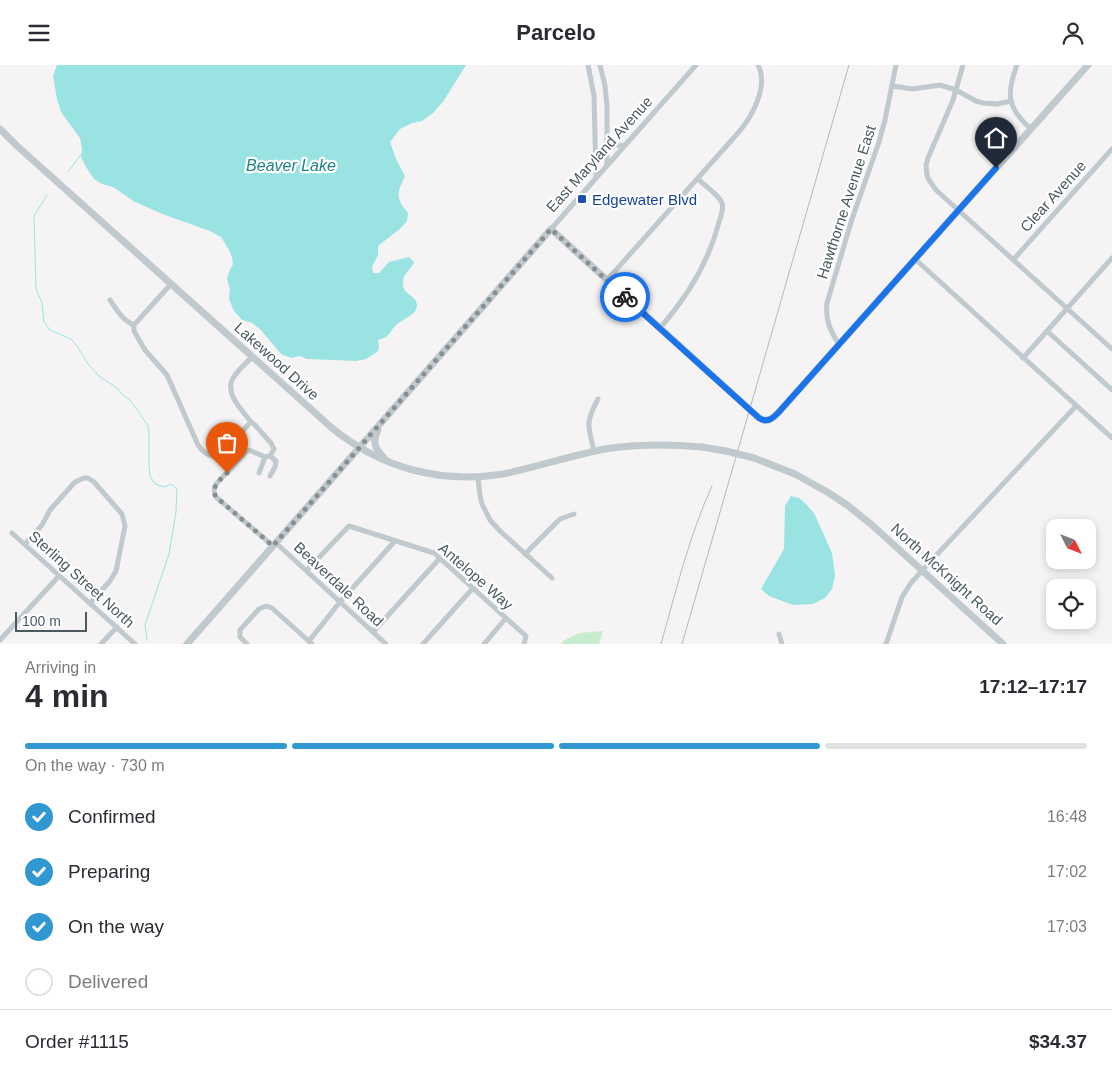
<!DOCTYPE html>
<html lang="en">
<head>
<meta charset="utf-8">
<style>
  :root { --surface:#fff; --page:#f7f7f7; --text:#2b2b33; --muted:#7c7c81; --line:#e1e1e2; --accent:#3197d1 }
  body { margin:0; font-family:Helvetica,sans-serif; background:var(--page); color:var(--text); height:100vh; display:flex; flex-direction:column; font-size:19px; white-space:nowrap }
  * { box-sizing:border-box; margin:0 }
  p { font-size:16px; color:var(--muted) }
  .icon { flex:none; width:28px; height:28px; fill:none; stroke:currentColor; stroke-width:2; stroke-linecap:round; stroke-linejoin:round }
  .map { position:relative; height:579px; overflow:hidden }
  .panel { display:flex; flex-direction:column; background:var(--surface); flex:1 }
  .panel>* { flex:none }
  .needle { width:32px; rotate:132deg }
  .fabs { position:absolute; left:1046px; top:454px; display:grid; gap:10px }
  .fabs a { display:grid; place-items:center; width:50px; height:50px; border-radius:10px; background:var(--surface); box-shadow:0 2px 8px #0003; font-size:25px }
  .scale { position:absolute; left:15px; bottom:12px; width:72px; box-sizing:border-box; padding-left:5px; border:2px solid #4c595e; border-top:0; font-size:14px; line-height:18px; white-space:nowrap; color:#4c595e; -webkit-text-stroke:4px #fff; paint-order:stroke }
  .pin { position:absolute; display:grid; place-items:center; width:42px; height:42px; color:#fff; margin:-51px -21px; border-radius:50% 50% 50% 0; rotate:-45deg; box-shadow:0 0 5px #0007 }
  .pin .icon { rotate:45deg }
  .courier { position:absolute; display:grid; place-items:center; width:50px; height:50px; margin:-25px; border:4px solid #1a73e8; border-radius:50%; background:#fff; color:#222; box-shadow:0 1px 6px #0007 }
  .head em { font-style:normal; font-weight:700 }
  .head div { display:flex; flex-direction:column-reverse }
  .head { display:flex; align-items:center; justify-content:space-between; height:85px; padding:0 25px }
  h1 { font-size:32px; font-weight:700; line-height:38px }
  .bar { display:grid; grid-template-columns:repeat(4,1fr); gap:8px 5px; align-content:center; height:60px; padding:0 25px }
  .bar i { height:6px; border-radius:4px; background:var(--line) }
  .bar .active { background:var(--accent) }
  .bar p { grid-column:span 4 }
  .line { display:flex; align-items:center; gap:12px; padding:0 25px; border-top:1px solid var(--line) }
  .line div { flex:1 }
  ol { padding:0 25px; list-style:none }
  li { display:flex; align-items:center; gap:15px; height:55px }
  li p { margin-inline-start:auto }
  li .icon { padding:5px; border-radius:50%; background:var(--accent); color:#fff; stroke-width:4 }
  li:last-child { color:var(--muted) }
  li i { width:28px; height:28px; border:2px solid var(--line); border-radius:50% }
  header { display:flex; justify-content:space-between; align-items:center; height:65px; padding:0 25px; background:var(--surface); font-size:22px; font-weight:700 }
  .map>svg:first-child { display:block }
</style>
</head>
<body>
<header><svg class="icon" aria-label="menu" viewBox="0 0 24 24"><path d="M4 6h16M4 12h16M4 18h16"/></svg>Parcelo<svg class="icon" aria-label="person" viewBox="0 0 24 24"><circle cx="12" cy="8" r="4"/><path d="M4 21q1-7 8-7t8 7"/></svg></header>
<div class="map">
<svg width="1112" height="579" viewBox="0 0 1112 579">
  <rect width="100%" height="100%" fill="#f5f3f3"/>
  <!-- green -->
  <polygon fill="#c8ecce" points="603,566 599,579 562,579 563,576 579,568"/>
  <!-- water -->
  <g fill="#9ae3e3">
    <path d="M57 0H466L443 37 433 48 422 56 412 58 400 64 390 77 396 94 405 111C397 128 395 133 408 148L407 156 401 163 378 181V190L372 202 373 208H379L389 197 409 192 414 197C411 205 403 208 403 217 402 230 415 229 417 239 418 250 402 254 396 260 388 268 392 271 378 275L379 281 378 286 366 294 356 296 334 295 307 294 300 291 291 293 281 289 260 264 252 258 242 255 234 246 229 234 230 224 227 214 229 207 233 199 232 192 229 185 221 172 210 166 165 150 135 137 113 122 102 119 94 114 86 102 81 92 82 84 80 73 61 47 57 34 53 11Z"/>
    <polygon points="791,431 799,433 806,439 814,448 832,488 835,510 832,524 825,533 813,539 793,540 769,531 761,524 784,484 785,441"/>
  </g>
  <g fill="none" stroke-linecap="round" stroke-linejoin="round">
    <!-- stream -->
    <g stroke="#9ae3e3" stroke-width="1">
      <polyline points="68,107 82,88"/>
      <polyline points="47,130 34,151 36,224 42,238 44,257 50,265 71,274 77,281 88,299 99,311 117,323 123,330 130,335 136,343 148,361 149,369 149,400 150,411 155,419 164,422 171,419 177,424 176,447 169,489 145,560 147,575"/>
    </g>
    <!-- minor -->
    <g stroke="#c0c9cd" stroke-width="5">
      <polyline points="588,0 594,31 596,112"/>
      <polyline points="600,0 605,21 607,41 607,100"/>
      <polyline points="963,0 953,35 928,93 926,100 927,110 929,115 936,125 1112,284"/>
      <path d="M1017 0C1006 29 1007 43 1031 64"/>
      <polyline points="892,21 913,24 940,20 956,25 976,36 983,38 997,39 1011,36"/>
      <path d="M607 73C613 79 616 82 625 80"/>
      <polyline points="551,164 696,0"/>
      <polyline points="915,194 1112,373"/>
      <polyline points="1013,195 1112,84"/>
      <path d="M607 215 738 68C752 52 769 21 758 0"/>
      <path d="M171 219 134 260V266L145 285 167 310 198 380C212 400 223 389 235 375 240 369 245 363 251 357 242 345 224 328 233 313 238 305 246 298 252 292"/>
      <path d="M110 235C116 244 123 256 134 260"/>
      <path d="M660 263C687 232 709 197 719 157 721 151 724 144 722 138 719 130 704 120 698 114"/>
      <polyline points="1047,266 1112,325"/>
      <path d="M839 279C830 266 825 254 827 238L852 154 879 77 885 55 896 0"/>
      <polyline points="1023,293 1112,193"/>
      <path d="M251 357 254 359 271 378 274 384 270 391 265 392 249 385 246 387 217 418C214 423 213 426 216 432L273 481"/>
      <path d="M594 386C588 361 585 358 598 334"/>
      <polyline points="259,408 265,392"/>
      <polyline points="270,411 275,402 276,396 270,391"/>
      <polyline points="478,412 480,431 482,439 490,455 500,466 552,513"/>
      <polyline points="12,468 135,579"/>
      <polyline points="276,478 386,579"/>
      <polyline points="25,479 42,460 50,445 75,417 84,413 88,413 94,417 122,449 125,461 116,506 110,516 90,538"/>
      <polyline points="525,489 560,454 574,449"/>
      <polyline points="307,505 349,461 434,488 526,571 524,579"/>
      <polyline points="373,567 440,493"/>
      <polyline points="779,569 782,579"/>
      <polyline points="0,575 59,511"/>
      <polyline points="309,576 340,537 395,476"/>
      <polyline points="101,579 117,562"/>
      <polyline points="247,579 240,572 240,565 259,544 266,541 272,543 312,579"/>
      <polyline points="423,579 473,523"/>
      <polyline points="484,579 506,553"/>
      <polyline points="886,579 902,532 911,518 929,498 1076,341"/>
    </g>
    <!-- tertiary -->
    <g stroke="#c0c9cd" stroke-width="7">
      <path d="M0 64 16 80 332 363C381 403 440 419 503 409 539 402 574 389 611 383 641 379 671 379 702 382"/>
      <path d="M378 365C371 379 376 384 386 395"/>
      <polyline points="754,393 795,409 829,428 847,440 872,460 1003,579"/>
      <path d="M187 579 551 164 759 353C767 358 772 354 778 348L1088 0"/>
    </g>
    <!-- rail -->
    <g stroke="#b6b9bc" stroke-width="1">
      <path d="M661 579C676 526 689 471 712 421"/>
      <polyline points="682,579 849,0"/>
    </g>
    <!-- tertiary-bridge -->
    <polyline stroke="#c0c9cd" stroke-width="7" points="702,382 726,386 754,393"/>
  </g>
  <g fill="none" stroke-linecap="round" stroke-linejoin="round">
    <!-- done -->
    <path stroke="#878f92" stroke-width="5" stroke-dasharray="0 9" d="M227 408C220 415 210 422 216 432L273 481 551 164 625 232"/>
    <!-- route -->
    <path stroke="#1a73e8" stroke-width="6" d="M625 232 759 353C767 358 772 354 778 348L996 103"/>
  </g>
  <!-- markers -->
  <rect fill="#1a4fb4" stroke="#fff" stroke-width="2" x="577" y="129" width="10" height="10" rx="2.5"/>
  <g text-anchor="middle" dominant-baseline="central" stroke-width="4.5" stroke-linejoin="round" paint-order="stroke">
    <!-- street labels -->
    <g font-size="15" fill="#4c595e" stroke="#fff">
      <text transform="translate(599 89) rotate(-48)">East Maryland Avenue</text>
      <text transform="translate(1053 131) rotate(-48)">Clear Avenue</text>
      <text transform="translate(846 137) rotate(-72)">Hawthorne Avenue East</text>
      <text transform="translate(277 296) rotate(42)">Lakewood Drive</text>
      <text transform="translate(947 509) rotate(42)">North McKnight Road</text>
      <text transform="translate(476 511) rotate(41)">Antelope Way</text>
      <text transform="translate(82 514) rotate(42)">Sterling Street North</text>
      <text transform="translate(339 519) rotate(43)">Beaverdale Road</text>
    </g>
    <!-- transit labels -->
    <g font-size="15" fill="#164399" stroke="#fff" text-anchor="start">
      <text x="592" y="134">Edgewater Blvd</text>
    </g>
    <!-- water labels -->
    <g font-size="16" font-style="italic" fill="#1b8383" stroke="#fff">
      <text x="291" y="100">Beaver Lake</text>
    </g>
  </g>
</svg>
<div class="fabs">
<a><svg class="needle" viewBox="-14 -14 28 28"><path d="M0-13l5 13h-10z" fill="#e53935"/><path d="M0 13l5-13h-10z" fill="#7c7c81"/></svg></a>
<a><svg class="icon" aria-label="locate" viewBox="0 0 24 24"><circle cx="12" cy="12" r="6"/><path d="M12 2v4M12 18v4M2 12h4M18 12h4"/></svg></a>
</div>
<div class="scale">100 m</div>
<div class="pin" style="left:227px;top:408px;background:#ea580c"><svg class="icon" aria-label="bag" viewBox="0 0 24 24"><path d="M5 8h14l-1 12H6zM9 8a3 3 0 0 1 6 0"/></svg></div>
<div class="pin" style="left:996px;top:103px;background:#1f2937"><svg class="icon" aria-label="home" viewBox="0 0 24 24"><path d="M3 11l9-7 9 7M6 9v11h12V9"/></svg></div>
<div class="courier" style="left:625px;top:232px"><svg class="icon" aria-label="bike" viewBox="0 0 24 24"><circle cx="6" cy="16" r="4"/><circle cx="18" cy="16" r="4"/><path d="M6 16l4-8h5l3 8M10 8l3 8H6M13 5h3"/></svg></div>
</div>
<section class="panel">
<div class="head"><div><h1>4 min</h1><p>Arriving in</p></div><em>17:12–17:17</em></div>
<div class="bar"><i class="active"></i><i class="active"></i><i class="active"></i><i></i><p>On the way · 730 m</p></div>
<ol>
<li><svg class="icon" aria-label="check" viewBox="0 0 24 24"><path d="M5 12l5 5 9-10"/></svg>Confirmed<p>16:48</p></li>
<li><svg class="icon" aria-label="check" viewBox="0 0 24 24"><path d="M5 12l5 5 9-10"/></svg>Preparing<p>17:02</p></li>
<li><svg class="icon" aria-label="check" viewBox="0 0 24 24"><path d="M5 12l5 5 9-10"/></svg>On the way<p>17:03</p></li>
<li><i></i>Delivered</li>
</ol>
<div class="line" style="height:65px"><div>Order #1115</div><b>$34.37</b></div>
</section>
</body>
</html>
